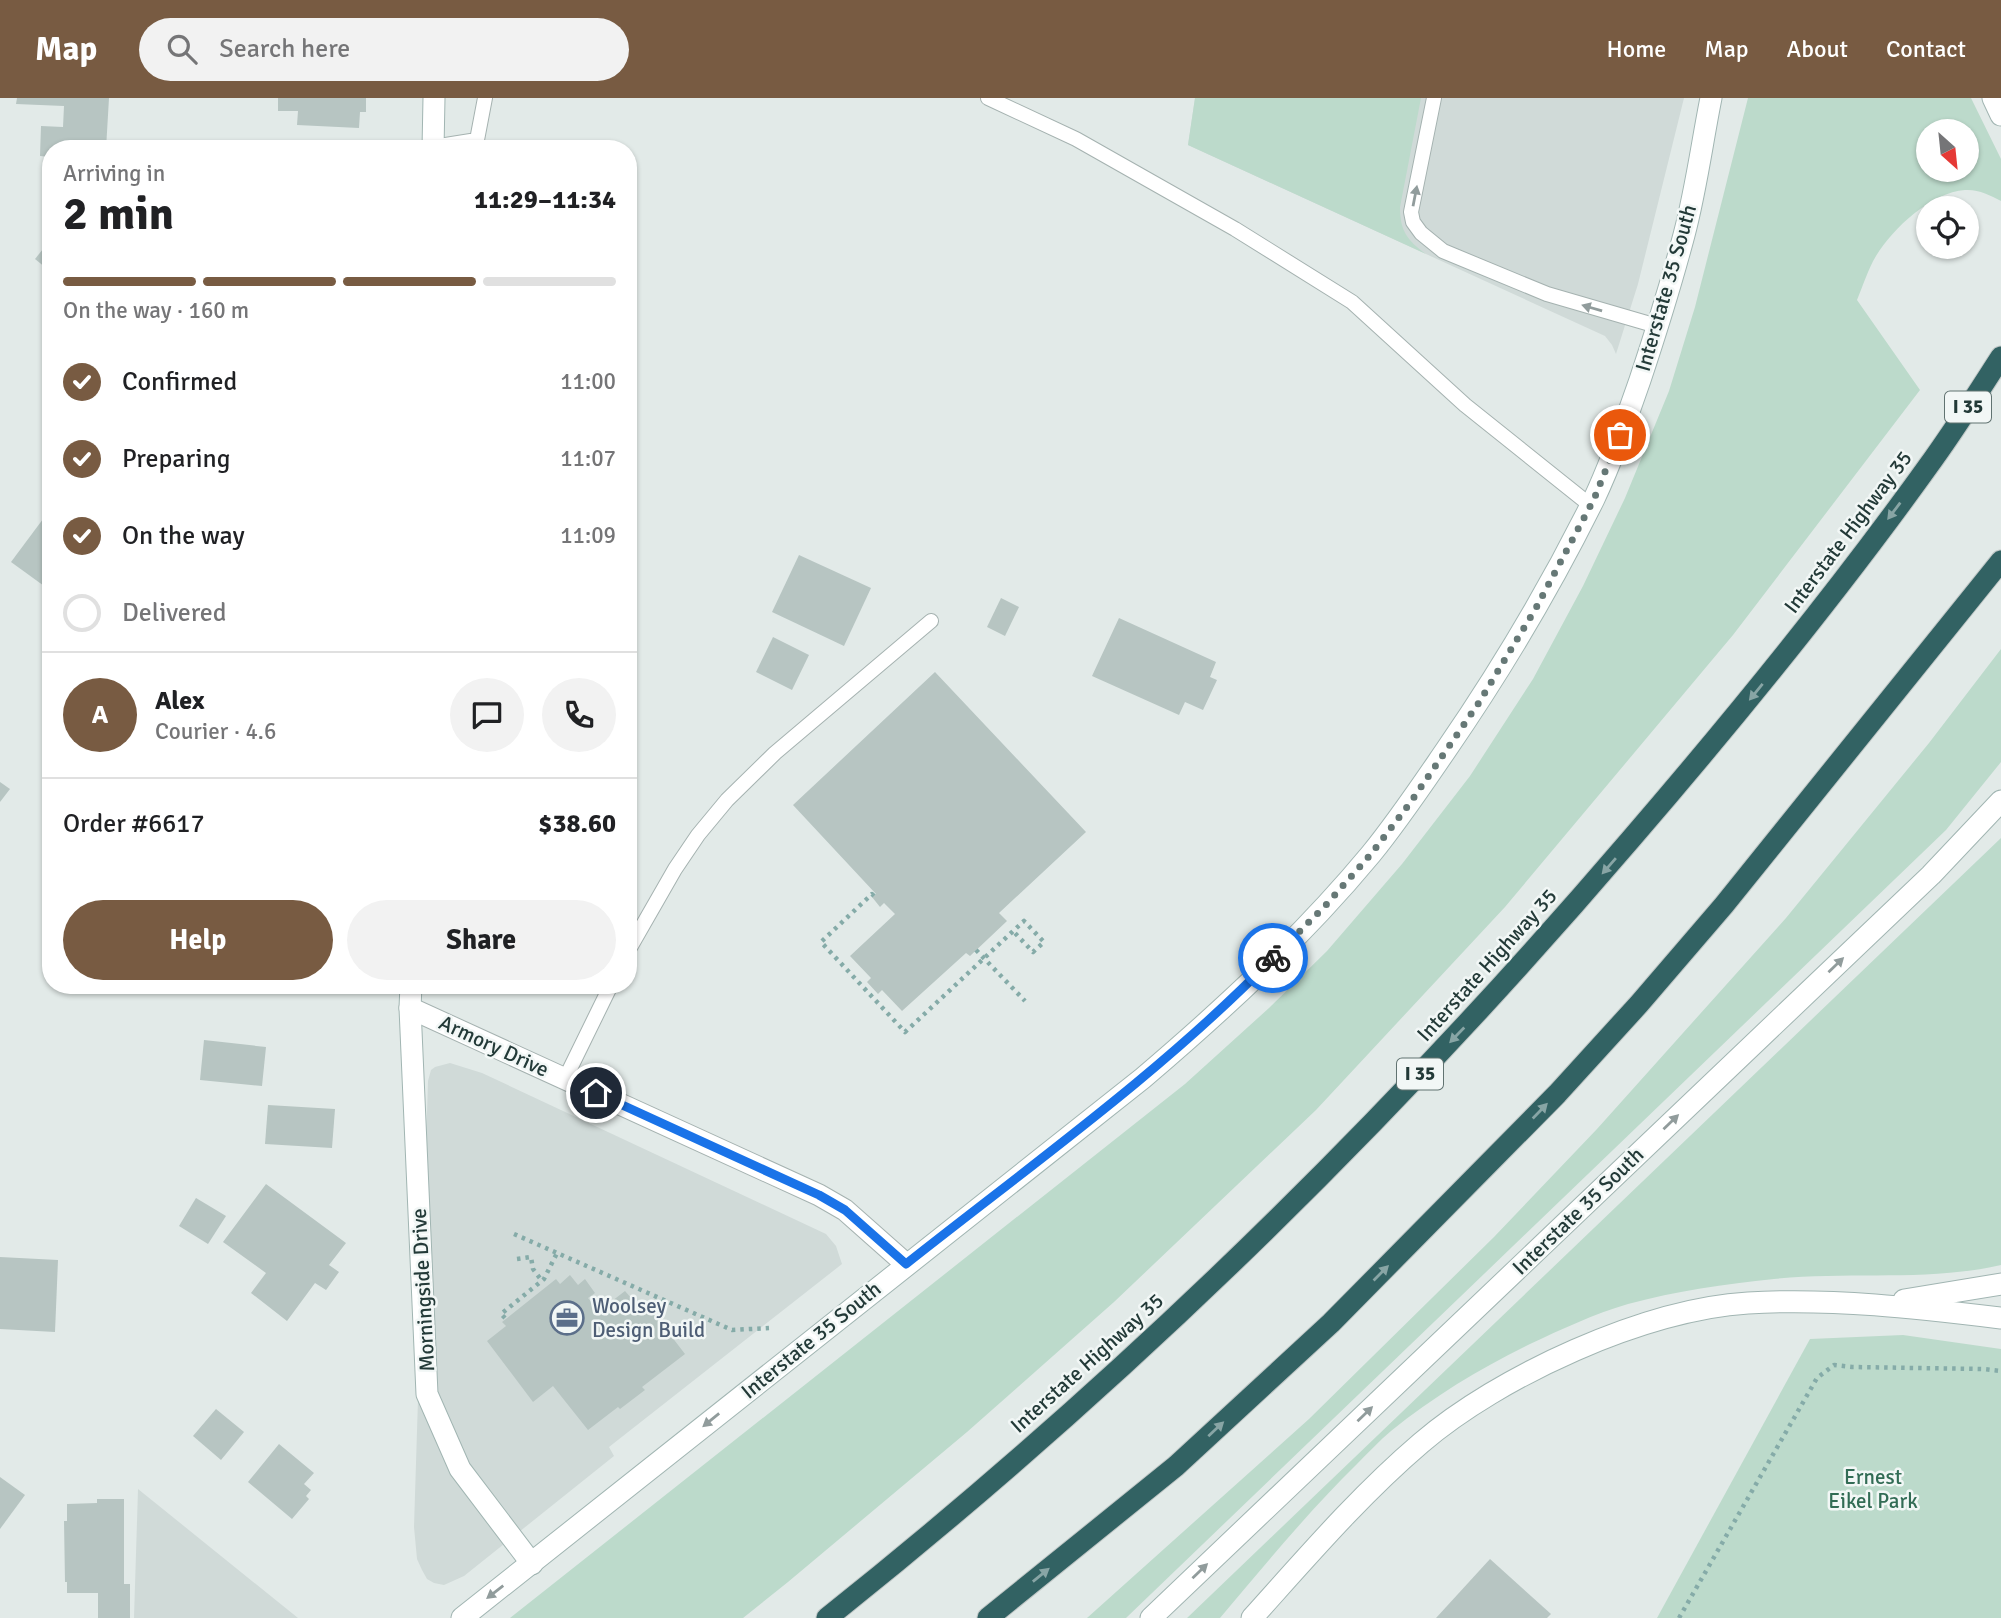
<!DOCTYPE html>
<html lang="en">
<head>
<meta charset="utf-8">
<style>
  :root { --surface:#fff; --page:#f2f2f2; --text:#202124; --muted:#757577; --line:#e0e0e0; --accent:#785b42 }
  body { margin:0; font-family:Signika,sans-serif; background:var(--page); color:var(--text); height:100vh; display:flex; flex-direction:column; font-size:26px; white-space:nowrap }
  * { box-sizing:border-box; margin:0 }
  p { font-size:23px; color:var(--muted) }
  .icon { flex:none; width:38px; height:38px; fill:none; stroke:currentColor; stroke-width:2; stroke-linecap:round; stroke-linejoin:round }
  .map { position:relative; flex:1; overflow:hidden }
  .drawer { position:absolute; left:42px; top:42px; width:595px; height:854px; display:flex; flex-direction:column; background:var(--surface); border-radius:28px; box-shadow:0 2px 5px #0004 }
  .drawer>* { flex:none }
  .needle { width:46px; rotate:153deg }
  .tools { position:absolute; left:1916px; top:21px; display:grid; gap:14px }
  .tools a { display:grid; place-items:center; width:63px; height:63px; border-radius:50%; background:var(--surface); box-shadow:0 2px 5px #0004; font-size:35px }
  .pin { position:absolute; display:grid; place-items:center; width:60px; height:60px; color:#fff; margin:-30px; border:4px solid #fff; border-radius:50%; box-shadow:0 2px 7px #0007 }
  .courier { position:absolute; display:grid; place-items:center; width:70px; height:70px; margin:-35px; border:5px solid #1a73e8; border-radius:50%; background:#fff; color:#222; box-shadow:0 2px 9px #0007 }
  .headline em { font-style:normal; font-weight:700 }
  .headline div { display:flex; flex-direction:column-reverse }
  .headline { display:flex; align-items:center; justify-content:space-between; height:119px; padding:0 21px }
  h1 { font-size:46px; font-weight:700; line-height:52px }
  .bar { display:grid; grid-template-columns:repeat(4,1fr); gap:10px 7px; align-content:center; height:84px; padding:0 21px }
  .bar i { height:9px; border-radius:5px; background:var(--line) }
  .bar .selected { background:var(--accent) }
  .bar p { grid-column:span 4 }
  .line { display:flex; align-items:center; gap:18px; padding:0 21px; border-top:2px solid var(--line) }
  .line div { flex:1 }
  .round { display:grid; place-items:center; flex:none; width:74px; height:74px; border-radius:37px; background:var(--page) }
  ol { padding:0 21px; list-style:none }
  li { display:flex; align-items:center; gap:21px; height:77px }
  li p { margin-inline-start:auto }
  li .icon { padding:7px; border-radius:50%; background:var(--accent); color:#fff; stroke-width:4 }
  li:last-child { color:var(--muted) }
  li i { width:38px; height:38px; border:4px solid var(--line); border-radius:50% }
  .primary-button { display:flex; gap:14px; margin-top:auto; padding:14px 21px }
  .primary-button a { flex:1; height:80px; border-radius:42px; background:var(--accent); color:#fff; font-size:28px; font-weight:700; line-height:80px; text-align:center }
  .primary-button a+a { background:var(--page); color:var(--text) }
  header { display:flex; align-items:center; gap:42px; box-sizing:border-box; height:98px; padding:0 35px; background:var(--accent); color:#fff }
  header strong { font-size:33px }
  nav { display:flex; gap:38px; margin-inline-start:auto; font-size:24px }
  .search { width:490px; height:63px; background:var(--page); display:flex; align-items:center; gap:18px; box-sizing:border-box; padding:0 24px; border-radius:38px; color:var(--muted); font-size:26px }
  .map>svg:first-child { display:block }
</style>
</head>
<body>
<header>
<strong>Map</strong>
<div class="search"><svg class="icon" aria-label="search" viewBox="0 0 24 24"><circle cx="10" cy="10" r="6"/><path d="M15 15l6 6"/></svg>Search here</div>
<nav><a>Home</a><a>Map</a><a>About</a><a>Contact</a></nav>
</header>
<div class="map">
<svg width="2001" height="1520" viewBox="0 0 2001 1520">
  <rect width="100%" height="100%" fill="#e2eae8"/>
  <!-- built -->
  <g fill="#d0dad8">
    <polygon points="1195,0 1684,0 1638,186 1616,256 1612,247 1605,238 1188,47"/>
    <polygon points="450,965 482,975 826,1136 836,1148 842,1166 609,1349 614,1358 464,1478 444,1487 434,1485 427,1481 422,1472 417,1461 414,1429 428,983 431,972 435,969"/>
    <polygon points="138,1391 298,1520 134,1520"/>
  </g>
  <!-- green -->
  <g fill="#bcdacb" fill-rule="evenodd">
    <path d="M1195 0H1421L1400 109C1400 133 1407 142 1426 156L1188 47Z"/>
    <path d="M1748 0H1971L2001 61V103C1990 97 1978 91 1965 92 1932 94 1893 130 1876 158 1868 171 1863 188 1857 202L1920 292 1733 537 1505 809 1316 1012 1114 1204 967 1334 788 1484 743 1520H510L1185 986 1269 910 1327 853 1402 766 1470 678 1533 581 1583 488 1625 400 1669 293 1695 209ZM1928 33H1967V72H1928Z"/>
    <polygon points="2001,551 2001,664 1946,732 1126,1520 1087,1520 1309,1321 1494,1139 1597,1031 1786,820 1929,645"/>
    <path d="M2001 740V1167C1927 1184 1849 1173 1774 1181 1725 1186 1676 1193 1628 1206 1594 1216 1562 1231 1530 1246 1481 1270 1434 1298 1391 1333 1379 1343 1368 1355 1357 1366 1308 1414 1264 1468 1220 1520H1187Z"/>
    <polygon points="1903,1237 2001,1251 2001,1520 1657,1520 1810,1241"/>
  </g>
  <!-- building -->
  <g fill="#b7c5c2">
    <polygon points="17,0 109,0 106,51 51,51 51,59 40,58 41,28 63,29 64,8 16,6"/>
    <polygon points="278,0 366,0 366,14 360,14 359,30 297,27 298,13 278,13"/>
    <polygon points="51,141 51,174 35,161"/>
    <polygon points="46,417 51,420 51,493 11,464"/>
    <polygon points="799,457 871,490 844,548 772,514"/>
    <polygon points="1001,500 1019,509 1005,538 987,529"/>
    <polygon points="1119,520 1216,564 1210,579 1217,582 1203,612 1185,604 1179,617 1092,578"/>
    <polygon points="773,539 809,557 792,592 756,574"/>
    <polygon points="935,574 1086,734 999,815 1007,823 970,858 966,855 902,913 882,892 878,896 867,884 871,880 850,858 895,816 884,805 880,809 872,799 876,796 793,707"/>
    <polygon points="0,684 10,691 0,704"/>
    <polygon points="204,942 266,949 262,988 200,982"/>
    <polygon points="268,1007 335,1011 332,1050 265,1046"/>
    <polygon points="266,1086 346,1145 329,1167 339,1174 326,1192 315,1185 287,1223 251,1195 266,1175 223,1144"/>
    <polygon points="196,1100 226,1118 208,1146 179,1128"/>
    <polygon points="0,1159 58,1162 55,1234 0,1231"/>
    <polygon points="570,1177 578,1187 585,1181 595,1195 588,1200 599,1213 625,1193 639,1209 645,1204 685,1256 642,1289 645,1292 620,1311 618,1309 588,1332 553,1288 533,1304 487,1243 506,1228 502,1224 556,1181 560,1186"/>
    <polygon points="216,1311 244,1334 221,1362 193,1338"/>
    <polygon points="279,1346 314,1375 304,1386 311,1392 306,1398 309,1401 292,1421 248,1384"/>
    <polygon points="0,1379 25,1397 0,1431"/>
    <polygon points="97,1401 124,1401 124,1486 130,1486 130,1520 98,1520 98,1495 67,1495 67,1484 65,1484 64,1423 67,1423 67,1406 97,1405"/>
    <polygon points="1490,1461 1551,1516 1547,1520 1436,1520"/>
  </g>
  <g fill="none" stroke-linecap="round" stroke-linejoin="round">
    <defs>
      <g id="lane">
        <polyline points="988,0 1076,41 1235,131 1352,204 1465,307 1590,407"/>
        <polyline points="1434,0 1411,114 1413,124 1421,135 1443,153 1547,196 1657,228"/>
        <polyline points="433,49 477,42 485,0"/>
        <polyline points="628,853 675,771 698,737 727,702 775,655 931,523"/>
        <polyline points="565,981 611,887"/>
      </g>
      <polyline id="street" points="410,910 819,1097 845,1112 906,1166"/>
      <g id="secondary">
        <polyline points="1993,0 2001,17"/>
        <polyline points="433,51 434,0"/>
        <polyline points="411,887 410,910 427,1296 460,1371 532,1466"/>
        <polyline points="1904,1202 2001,1186"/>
        <path d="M462 1520 1143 980C1224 911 1303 838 1371 756 1398 723 1422 687 1446 652 1501 572 1551 488 1594 401 1612 363 1626 322 1640 282 1656 234 1671 186 1684 137 1696 92 1702 45 1711 0"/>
        <polyline points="1151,1520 1931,777 2001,703"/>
        <path d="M1252 1520C1306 1460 1360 1397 1421 1345 1499 1278 1645 1211 1748 1205 1833 1200 1917 1210 2001 1220"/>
      </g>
      <g id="highway">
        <path d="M827 1520C1120 1287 1388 1025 1631 741 1737 618 1839 493 1934 360 1957 328 1979 293 2001 259"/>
        <polyline points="988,1520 1176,1368 1331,1225 1557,996 1639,906 1724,807 2001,463"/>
      </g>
    </defs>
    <!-- lane casing -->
    <use href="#lane" stroke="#a5b2b0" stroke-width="16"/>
    <!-- street casing -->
    <use href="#street" stroke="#a5b2b0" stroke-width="23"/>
    <!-- secondary casing -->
    <use href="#secondary" stroke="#a1b5b2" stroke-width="23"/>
    <!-- highway casing -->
    <use href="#highway" stroke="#c1c8c7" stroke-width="23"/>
    <!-- path -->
    <g stroke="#85aba8" stroke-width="4.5" stroke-dasharray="3.5 5" stroke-linecap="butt">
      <path d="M874 798 872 796 821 844 905 934C945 897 984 860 1024 823L1044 844 1033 854 1013 833"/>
      <polyline points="976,852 1025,903"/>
      <polyline points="514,1136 732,1232 769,1230"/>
      <polyline points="517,1161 531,1159 533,1171 542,1183"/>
      <polyline points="505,1220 501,1216 544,1181 557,1155"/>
      <polyline points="1679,1520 1817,1280 1834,1267 1852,1269 1983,1271 2001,1273"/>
    </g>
    <!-- lane -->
    <use href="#lane" stroke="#fff" stroke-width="14"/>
    <!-- street -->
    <use href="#street" stroke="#fff" stroke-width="21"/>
    <!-- secondary -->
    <use href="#secondary" stroke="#fff" stroke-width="21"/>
    <!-- highway -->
    <use href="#highway" stroke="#326263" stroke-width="21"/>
  </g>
  <!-- one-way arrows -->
  <defs><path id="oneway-solid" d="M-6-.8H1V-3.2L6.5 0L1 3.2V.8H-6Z" transform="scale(1.75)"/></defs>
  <g fill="#919c9c">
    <use href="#oneway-solid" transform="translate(1415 98) rotate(-79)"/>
    <use href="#oneway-solid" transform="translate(1592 210) rotate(-164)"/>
    <use href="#oneway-solid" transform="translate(1836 867) rotate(-44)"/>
    <use href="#oneway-solid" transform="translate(1671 1024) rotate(-44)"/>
    <use href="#oneway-solid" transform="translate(1365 1316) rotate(-44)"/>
    <use href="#oneway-solid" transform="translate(711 1322) rotate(141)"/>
    <use href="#oneway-solid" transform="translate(1200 1473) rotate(-44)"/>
    <use href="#oneway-solid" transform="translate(495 1494) rotate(142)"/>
  </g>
  <g fill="#88a5a5">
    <use href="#oneway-solid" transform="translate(1894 413) rotate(127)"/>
    <use href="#oneway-solid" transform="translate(1756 594) rotate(129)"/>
    <use href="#oneway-solid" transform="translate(1609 768) rotate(131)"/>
    <use href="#oneway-solid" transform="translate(1457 937) rotate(134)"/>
    <use href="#oneway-solid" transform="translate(1540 1013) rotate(-46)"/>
    <use href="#oneway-solid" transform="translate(1381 1175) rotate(-45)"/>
    <use href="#oneway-solid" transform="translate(1216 1331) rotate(-43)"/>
    <use href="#oneway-solid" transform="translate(1041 1477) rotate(-39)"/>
  </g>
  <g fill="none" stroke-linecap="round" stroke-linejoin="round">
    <!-- done -->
    <polyline stroke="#667876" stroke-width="7" stroke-dasharray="0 12.6" points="1273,860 1325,808 1371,756 1410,705 1478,606 1536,510 1594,401 1620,337"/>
    <!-- route -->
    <path stroke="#1a73e8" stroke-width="9" d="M596 995 819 1097 845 1112 906 1166C1031 1067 1162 974 1273 860"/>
  </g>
  <!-- icons -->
  <defs>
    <symbol id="office-ring" viewBox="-11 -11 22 22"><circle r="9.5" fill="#f2f7f6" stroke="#5c6f8a" stroke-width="1.5"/><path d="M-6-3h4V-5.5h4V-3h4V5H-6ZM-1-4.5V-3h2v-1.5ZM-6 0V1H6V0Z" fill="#5c6f8a"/></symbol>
  </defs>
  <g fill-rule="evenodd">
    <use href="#office-ring" x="548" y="1201" width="38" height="38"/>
  </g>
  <g text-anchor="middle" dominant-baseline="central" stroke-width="5" stroke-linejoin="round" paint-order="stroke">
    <!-- shield labels -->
    <g fill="#f2f7f6" stroke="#617371" stroke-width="2">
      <rect x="1945" y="293.5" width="46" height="31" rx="5"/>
      <rect x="1397" y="960.5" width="46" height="31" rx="5"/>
    </g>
    <g font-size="19" font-weight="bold" fill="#233a38">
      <text x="1968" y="309">I 35</text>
      <text x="1420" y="976">I 35</text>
    </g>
    <!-- street labels -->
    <g font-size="21" fill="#233a38" stroke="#f2f7f6">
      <text transform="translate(1666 190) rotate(-74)">Interstate 35 South</text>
      <text transform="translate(1848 434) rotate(-53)">Interstate Highway 35</text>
      <text transform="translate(1487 867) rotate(-48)">Interstate Highway 35</text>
      <text transform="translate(494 948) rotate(25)">Armory Drive</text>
      <text transform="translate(1578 1113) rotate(-44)">Interstate 35 South</text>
      <text transform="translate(423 1192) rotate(-93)">Morningside Drive</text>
      <text transform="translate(811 1242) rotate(-39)">Interstate 35 South</text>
      <text transform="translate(1087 1265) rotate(-42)">Interstate Highway 35</text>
    </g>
    <!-- service labels -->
    <g font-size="21" fill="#4e5e75" stroke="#f2f7f6" text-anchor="start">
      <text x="592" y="1208">Woolsey<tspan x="592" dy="24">Design Build</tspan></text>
    </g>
    <!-- park labels -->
    <g font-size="21" fill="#326c55" stroke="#f2f7f6">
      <text x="1873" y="1379">Ernest<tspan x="1873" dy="24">Eikel Park</tspan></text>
    </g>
  </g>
</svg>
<div class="tools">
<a><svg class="needle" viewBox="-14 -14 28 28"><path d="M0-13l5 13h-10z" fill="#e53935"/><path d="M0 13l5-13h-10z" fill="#757577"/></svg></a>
<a><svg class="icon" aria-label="locate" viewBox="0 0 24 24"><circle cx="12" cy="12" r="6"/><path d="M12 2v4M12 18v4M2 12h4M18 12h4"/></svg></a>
</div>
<div class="pin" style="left:1620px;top:337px;background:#ea580c"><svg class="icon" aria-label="bag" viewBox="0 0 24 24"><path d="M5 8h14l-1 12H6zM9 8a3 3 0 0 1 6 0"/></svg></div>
<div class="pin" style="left:596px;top:995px;background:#1f2937"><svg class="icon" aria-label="home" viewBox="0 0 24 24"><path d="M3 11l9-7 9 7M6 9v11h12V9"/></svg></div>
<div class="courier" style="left:1273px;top:860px"><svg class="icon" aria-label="bike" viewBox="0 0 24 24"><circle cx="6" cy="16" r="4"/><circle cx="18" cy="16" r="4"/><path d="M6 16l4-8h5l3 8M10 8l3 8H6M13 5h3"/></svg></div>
<section class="drawer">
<div class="headline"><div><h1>2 min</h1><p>Arriving in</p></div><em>11:29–11:34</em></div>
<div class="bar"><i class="selected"></i><i class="selected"></i><i class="selected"></i><i></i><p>On the way · 160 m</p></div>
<ol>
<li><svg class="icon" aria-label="check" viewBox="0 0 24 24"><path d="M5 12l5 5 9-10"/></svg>Confirmed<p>11:00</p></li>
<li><svg class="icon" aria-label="check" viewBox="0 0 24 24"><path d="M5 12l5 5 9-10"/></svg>Preparing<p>11:07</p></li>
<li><svg class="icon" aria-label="check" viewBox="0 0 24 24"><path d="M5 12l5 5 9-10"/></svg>On the way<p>11:09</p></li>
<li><i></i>Delivered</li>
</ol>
<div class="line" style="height:126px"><b class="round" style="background:var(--accent);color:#fff">A</b><div><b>Alex</b><p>Courier · 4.6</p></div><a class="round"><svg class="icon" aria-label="chat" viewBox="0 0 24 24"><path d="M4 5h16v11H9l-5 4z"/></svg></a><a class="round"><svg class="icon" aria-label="phone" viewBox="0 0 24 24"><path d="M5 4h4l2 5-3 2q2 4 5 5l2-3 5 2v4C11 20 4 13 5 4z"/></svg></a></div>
<div class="line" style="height:91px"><div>Order #6617</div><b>$38.60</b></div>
<div class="primary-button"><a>Help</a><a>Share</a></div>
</section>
</div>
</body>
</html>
